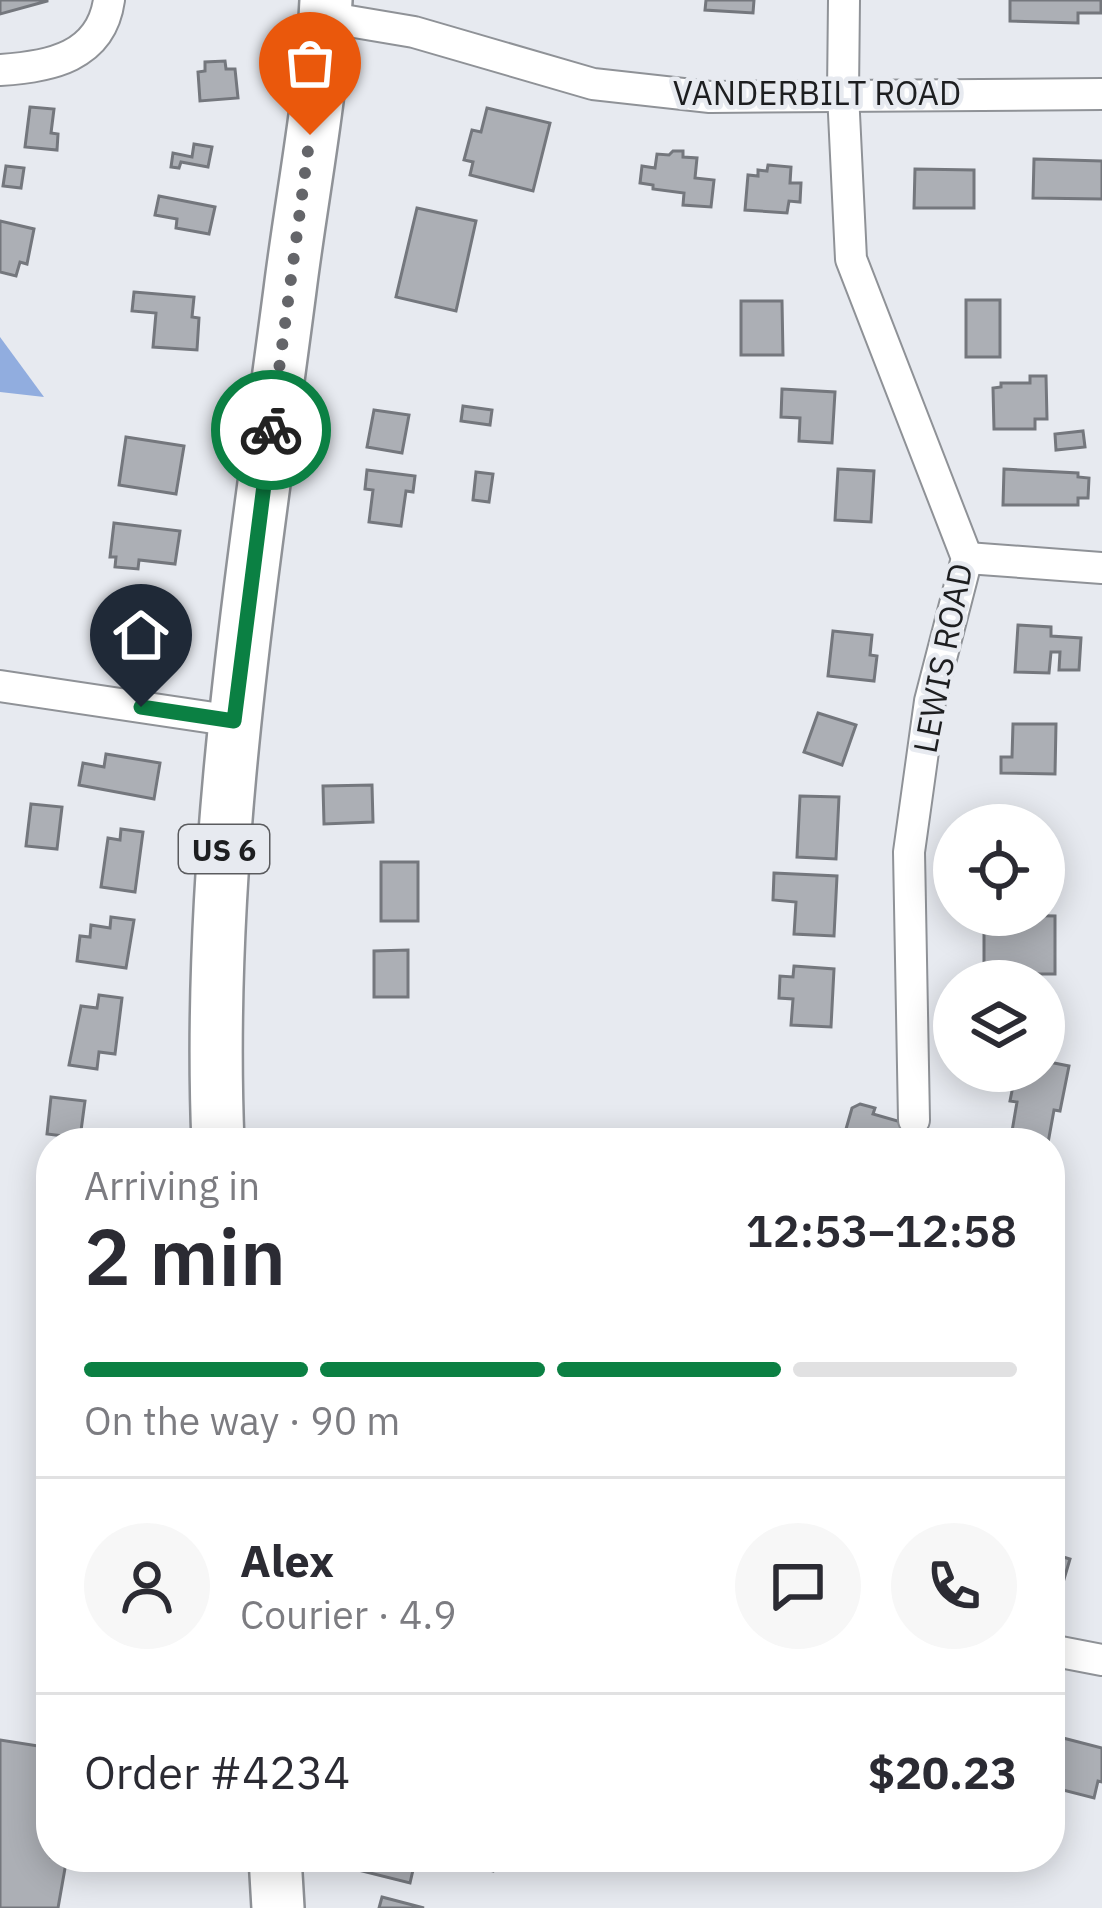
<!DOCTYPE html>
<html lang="en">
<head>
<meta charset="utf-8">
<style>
  :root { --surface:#fff; --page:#f7f7f7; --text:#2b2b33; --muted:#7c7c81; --line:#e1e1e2; --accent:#0b8043 }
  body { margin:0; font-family:"IBM Plex Sans",sans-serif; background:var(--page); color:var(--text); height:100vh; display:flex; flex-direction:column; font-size:45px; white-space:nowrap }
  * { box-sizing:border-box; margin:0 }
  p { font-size:39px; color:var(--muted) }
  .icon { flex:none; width:66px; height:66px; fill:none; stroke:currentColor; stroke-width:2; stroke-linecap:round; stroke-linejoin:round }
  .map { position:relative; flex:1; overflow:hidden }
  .drawer { position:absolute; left:36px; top:1128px; width:1029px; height:744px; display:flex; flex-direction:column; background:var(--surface); border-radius:48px; box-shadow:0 6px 30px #0003 }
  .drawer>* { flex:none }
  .buttons { position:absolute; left:933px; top:804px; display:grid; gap:24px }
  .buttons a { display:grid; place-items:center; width:132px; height:132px; border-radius:50%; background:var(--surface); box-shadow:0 6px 30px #0003; font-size:60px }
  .pin { position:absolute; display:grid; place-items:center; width:102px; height:102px; color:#fff; margin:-123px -51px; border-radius:50% 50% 50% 0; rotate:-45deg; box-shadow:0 0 12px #0007 }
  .pin .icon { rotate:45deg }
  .courier { position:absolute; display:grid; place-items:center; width:120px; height:120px; margin:-60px; border:9px solid #0b8043; border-radius:50%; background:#fff; color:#222; box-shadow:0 3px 15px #0007 }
  .overview em { font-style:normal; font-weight:600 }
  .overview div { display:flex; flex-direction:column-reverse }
  .overview { display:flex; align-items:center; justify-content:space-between; height:204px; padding:0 48px }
  h1 { font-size:78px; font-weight:600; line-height:90px }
  .bar { display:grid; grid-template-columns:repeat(4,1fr); gap:18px 12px; align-content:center; height:144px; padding:0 48px }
  .bar i { height:15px; border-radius:9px; background:var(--line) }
  .bar .active { background:var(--accent) }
  .bar p { grid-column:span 4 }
  .line { display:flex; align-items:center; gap:30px; padding:0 48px; border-top:3px solid var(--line) }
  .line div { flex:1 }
  .round { display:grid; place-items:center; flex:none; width:126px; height:126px; border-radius:63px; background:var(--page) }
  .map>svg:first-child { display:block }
</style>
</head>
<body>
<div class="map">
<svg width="1102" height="1908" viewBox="0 0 1102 1908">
  <rect width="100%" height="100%" fill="#e7eaf0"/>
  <!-- forest -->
  <polygon fill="#91addf" points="0,337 44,397 0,392"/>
  <!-- building -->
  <g fill="#acafb5" stroke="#74777d" stroke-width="3">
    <polygon points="0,0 47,0 47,1 0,14"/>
    <polygon points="706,0 754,0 753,13 705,10"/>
    <polygon points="1010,0 1101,0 1101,13 1078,13 1078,23 1010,21"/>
    <polygon points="225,61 226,69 235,69 238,98 200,101 198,72 205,71 205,62"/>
    <polygon points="30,107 54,109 51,133 58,134 57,150 25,147"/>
    <polygon points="487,108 550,123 533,191 470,175 473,162 464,160 472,130 481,132"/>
    <polygon points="194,144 212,147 208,167 181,162 179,168 171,167 173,153 192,157"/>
    <polygon points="673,151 683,151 683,157 697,158 695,178 714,180 711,207 683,205 684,193 653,189 653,185 640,183 642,166 655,168 657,154 669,155"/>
    <polygon points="1034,159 1102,161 1102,199 1033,198"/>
    <polygon points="768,165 791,167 790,183 801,183 800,202 789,201 787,213 745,210 748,175 758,176 758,170 767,171"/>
    <polygon points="6,166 24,168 21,188 3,186"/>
    <polygon points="915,169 974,170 974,208 914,208"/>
    <polygon points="159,196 215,207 209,234 176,228 177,219 155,215"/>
    <polygon points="417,208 476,221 456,311 396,297"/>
    <polygon points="0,221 34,229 27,264 20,262 16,276 0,272"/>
    <polygon points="134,292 194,297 192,317 199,318 197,350 153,347 156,313 132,311"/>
    <rect x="966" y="300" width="34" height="57"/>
    <polygon points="741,301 782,301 783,355 741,355"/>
    <polygon points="1030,376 1046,376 1047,419 1035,419 1035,429 994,429 993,388 1001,387 1001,383 1030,383"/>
    <polygon points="782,389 835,392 832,443 799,441 800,418 781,417"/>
    <polygon points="463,406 492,410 490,425 461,421"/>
    <polygon points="374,410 409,415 402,453 367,447"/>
    <polygon points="1083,431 1085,447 1056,450 1055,434"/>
    <polygon points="126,437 184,446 176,494 119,485"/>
    <polygon points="838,469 874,471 871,522 835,520"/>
    <polygon points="1004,469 1078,473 1078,477 1089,478 1088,498 1078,498 1078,505 1003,505"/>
    <polygon points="367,470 415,476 413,492 406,491 401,526 369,522 373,490 365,489"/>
    <polygon points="476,472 493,474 489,502 473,500"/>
    <polygon points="114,523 180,531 175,564 139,560 138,569 115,567 116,557 110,557"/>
    <polygon points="153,596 171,598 166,651 118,645 120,625 129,626 131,610 151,613"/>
    <polygon points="1018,625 1051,627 1051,636 1081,638 1079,670 1059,670 1060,652 1051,652 1049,673 1015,672"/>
    <polygon points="833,631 872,635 870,655 877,656 874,681 828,676"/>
    <polygon points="818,713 856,725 842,765 804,752"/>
    <polygon points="1013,724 1056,724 1055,774 1001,773 1001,757 1012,757"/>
    <polygon points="106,754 160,763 154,799 79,785 83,763 104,767"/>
    <polygon points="372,785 373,822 324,824 323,786"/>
    <polygon points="800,796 839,797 836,859 797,857"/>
    <polygon points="31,804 62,807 57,849 26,846"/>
    <polygon points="121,829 143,832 135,892 101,887 108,838 120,840"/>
    <rect x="381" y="862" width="37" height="59"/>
    <polygon points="774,873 837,876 834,936 794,934 796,902 773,900"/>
    <polygon points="1009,915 1055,916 1055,974 1034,974 1034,981 984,981 984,933 1009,933"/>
    <polygon points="111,917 134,920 126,968 77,961 80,936 90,937 91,925 110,928"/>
    <polygon points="408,950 408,997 374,997 374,951"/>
    <polygon points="794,966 834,969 831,1027 791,1025 793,999 779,998 780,976 793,977"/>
    <polygon points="99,995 122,998 115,1054 99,1052 97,1069 69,1065 81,1006 97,1008"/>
    <polygon points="1044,1061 1069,1066 1060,1111 1054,1110 1048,1143 1010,1143 1017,1102 1010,1101 1016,1071 1044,1071"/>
    <polygon points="51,1097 85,1101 80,1138 47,1134"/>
    <polygon points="860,1104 875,1108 873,1114 922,1128 918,1143 842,1143 852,1108"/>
    <polygon points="1050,1553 1070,1559 1057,1603 1050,1603"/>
    <polygon points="1063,1738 1102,1748 1102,1782 1098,1781 1094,1798 1051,1787"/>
    <polygon points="0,1740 51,1748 51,1857 67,1857 58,1908 0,1908"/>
    <polygon points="348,1857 416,1857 410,1883 358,1870 360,1865 347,1862"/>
    <polygon points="437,1857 497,1857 493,1871"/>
    <polygon points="949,1857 964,1857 961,1868 947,1865"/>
    <polygon points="382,1897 424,1908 379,1908"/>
  </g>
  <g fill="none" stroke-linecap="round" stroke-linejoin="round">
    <defs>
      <g id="minor">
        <polyline points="844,0 843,93 851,259 967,558 930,701 909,852 914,1120"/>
        <polyline points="325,17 414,32 593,84 710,97 1102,94"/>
        <path d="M0 70C50 67 101 57 109 0"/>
        <polyline points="967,558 1102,568"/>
        <polyline points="0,686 234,721"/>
        <polyline points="1050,1650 1102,1660"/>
      </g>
      <g id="trunk">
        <path d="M218 1143C206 857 253 573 290 290 302 194 322 96 326 0"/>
        <polyline points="275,1857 278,1908"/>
      </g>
    </defs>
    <!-- minor casing -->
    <use href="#minor" stroke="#8f9297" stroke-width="34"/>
    <!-- trunk casing -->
    <use href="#trunk" stroke="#8f9297" stroke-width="56"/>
    <!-- minor -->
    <use href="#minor" stroke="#fff" stroke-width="30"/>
    <!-- trunk -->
    <use href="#trunk" stroke="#fff" stroke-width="51"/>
  </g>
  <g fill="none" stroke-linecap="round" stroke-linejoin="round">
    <!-- done -->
    <polyline stroke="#646569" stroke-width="12" stroke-dasharray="0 21.6" points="271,430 310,135"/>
    <!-- route -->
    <polyline stroke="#0b8043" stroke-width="15" points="141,707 234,721 271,430"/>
  </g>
  <g text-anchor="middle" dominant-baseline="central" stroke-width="9" stroke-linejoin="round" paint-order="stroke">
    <!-- shield labels -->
    <rect fill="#e7eaf0" stroke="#5a5b5e" stroke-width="3" x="179" y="825" width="90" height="48" rx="9"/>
    <g font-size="30" font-weight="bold" fill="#1d1e20">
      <text x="224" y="849">US 6</text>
    </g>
    <!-- street labels -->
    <g font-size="33" fill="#1d1e20" stroke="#e7eaf0">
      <text x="817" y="92">VANDERBILT ROAD</text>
      <text transform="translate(942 658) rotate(-79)">LEWIS ROAD</text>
    </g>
  </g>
</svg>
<div class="buttons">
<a><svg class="icon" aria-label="locate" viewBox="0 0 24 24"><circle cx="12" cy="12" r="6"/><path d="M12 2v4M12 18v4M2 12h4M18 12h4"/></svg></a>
<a><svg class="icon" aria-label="layers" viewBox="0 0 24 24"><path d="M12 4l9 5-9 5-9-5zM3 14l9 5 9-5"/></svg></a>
</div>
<div class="pin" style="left:310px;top:135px;background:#ea580c"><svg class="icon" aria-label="bag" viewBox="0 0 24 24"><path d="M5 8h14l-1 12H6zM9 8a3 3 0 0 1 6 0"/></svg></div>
<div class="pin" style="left:141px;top:707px;background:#1f2937"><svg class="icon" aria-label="home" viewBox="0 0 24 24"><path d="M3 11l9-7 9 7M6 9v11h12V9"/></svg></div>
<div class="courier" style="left:271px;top:430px"><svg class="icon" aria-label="bike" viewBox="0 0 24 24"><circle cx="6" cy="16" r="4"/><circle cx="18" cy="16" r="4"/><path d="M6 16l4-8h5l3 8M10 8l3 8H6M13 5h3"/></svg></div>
<section class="drawer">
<div class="overview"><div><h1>2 min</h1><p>Arriving in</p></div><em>12:53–12:58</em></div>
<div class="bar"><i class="active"></i><i class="active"></i><i class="active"></i><i></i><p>On the way · 90 m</p></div>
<div class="line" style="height:216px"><a class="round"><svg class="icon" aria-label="person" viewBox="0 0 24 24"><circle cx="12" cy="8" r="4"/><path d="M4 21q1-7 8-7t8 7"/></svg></a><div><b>Alex</b><p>Courier · 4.9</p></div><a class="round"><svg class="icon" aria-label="chat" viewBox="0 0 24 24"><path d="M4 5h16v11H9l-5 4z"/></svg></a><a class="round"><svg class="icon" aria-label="phone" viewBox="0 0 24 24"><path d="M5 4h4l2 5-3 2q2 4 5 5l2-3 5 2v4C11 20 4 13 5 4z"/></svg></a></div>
<div class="line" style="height:156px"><div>Order #4234</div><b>$20.23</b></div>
</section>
</div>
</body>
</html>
